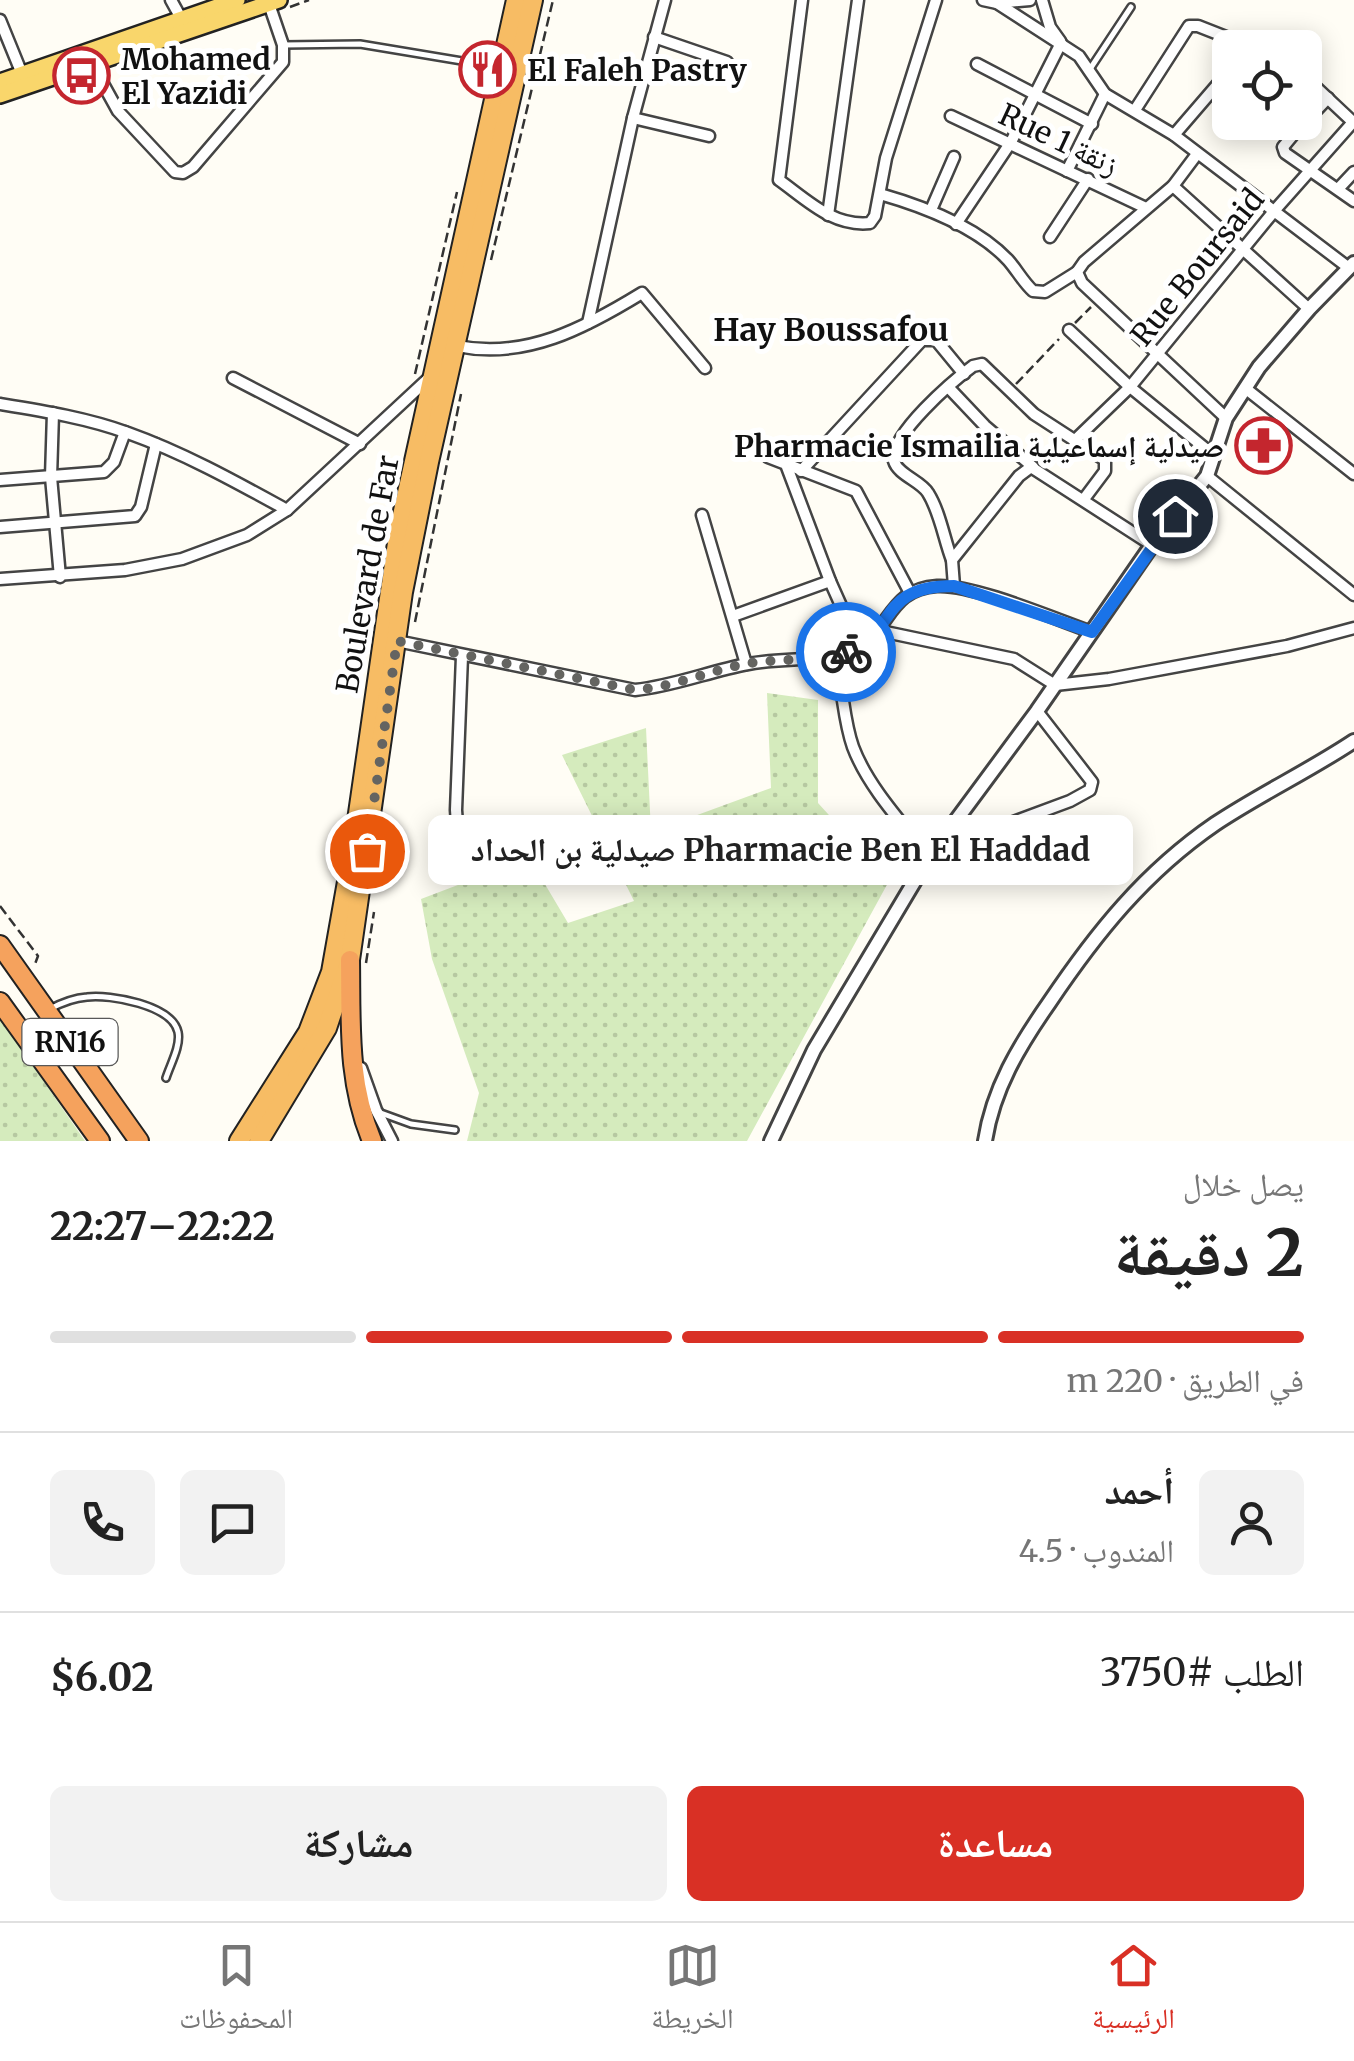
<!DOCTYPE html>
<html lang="ar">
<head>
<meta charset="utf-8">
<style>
  :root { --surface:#fff; --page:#f2f2f2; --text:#222; --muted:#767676; --line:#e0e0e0; --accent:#d93025 }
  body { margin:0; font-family:Merriweather,"Noto Naskh Arabic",serif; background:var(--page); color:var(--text); direction:rtl; height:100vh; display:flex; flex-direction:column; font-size:38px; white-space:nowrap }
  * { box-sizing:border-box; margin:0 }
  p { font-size:32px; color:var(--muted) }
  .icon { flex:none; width:55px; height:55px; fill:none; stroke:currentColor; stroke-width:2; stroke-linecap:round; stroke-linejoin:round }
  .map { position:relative; height:1141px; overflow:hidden; direction:ltr }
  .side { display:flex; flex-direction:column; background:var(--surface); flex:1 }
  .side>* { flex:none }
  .controls { position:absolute; left:1212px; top:30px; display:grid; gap:20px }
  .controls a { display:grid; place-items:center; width:110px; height:110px; border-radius:15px; background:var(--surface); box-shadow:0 5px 25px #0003; font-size:50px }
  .pin { position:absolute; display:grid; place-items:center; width:85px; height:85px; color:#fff; margin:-42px; border:5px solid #fff; border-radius:50%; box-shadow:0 2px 10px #0007 }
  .courier { position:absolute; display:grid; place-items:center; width:100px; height:100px; margin:-50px; border:8px solid #1a73e8; border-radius:50%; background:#fff; color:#222; box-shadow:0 2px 12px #0007 }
  .bubble { position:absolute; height:70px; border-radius:15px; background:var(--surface); box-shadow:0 5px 25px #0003; font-size:32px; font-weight:700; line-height:70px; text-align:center; direction:rtl }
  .headline em { font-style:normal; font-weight:700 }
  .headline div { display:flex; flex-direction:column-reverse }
  .headline { display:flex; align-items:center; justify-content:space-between; height:170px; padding:0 50px }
  h1 { font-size:65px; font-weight:700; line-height:75px }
  .bar { display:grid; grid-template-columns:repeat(4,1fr); gap:15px 10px; align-content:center; height:120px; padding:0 50px }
  .bar i { height:12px; border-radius:8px; background:var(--line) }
  .bar .selected { background:var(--accent) }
  .bar p { grid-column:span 4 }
  .line { display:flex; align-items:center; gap:25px; padding:0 50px; border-top:2px solid var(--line) }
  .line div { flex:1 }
  .round { display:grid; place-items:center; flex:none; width:105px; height:105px; border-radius:15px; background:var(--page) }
  .cta { display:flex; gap:20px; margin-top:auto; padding:20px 50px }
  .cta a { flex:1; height:115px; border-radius:15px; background:var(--accent); color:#fff; font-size:40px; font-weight:700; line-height:115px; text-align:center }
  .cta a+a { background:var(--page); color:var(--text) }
  .menu { display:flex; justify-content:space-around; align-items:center; height:140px; border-top:2px solid var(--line); background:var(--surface); font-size:28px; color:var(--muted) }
  .menu a { display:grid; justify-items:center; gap:5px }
  .menu .selected { color:var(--accent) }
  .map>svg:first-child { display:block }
</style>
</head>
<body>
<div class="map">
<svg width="1354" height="1141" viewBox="0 0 1354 1141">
  <defs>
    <pattern id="grass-dots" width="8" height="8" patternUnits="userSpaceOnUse" patternTransform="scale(2.5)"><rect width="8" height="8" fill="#d5ebbd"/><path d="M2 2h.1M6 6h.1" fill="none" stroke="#b6c8a1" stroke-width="1.8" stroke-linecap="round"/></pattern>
  </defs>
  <rect width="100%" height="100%" fill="#fffdf5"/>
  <!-- grass -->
  <g fill="url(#grass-dots)">
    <polygon points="767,693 818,700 818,803 889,881 747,1141 467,1141 479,1093 432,959 421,899 500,869 533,864 568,923 634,901 562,755 646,728 651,832 771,788"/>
    <polygon points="0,1018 85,1141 0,1141"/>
  </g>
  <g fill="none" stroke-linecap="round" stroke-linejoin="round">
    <defs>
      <g id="service">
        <polyline points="283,45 360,44 462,61"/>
        <polyline points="1090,69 1131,7"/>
        <path d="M50 1009C61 1003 74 998 87 997 110 994 172 1005 178 1032 181 1046 170 1065 166 1078"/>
        <polyline points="378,1112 411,1124 455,1130"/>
      </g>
      <g id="minor">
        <polyline points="171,0 182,20"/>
        <path d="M802 0 779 180C807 200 833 227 870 223L875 216 886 158 936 0"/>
        <polyline points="983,0 997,3 1030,0"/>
        <polyline points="1042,0 1050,27 1060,41"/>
        <polyline points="997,3 1079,56 1105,94 1174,135 1349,268"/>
        <polyline points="0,20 22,74"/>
        <polyline points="654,37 727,62"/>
        <polyline points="92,64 118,111 175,172 183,173 193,167 283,62 283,45 269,4"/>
        <polyline points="977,64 1092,124"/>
        <polyline points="1305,77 1353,122"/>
        <polyline points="1135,110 1189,26 1198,26 1254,48"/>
        <polyline points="951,116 1146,208"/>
        <polyline points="633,118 709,136"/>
        <polyline points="1280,122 1293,135 1283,147 1285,153 1354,201"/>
        <polyline points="1305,122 1328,98"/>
        <polyline points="1174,135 1230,70"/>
        <polyline points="1197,154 1173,186 1084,262 1077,272 1082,283 1226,418"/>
        <polyline points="1067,171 1105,94"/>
        <polyline points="1173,186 1309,309"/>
        <polyline points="1338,189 1354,172"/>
        <path d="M880 194C922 206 977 227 1008 260 1017 270 1023 282 1033 291L1045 292 1077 272"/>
        <polyline points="931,210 954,157"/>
        <polyline points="828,215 858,0"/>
        <polyline points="956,224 1011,142 1061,43"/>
        <polyline points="1050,237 1088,179"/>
        <polyline points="588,323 633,118 665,0"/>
        <polyline points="1069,330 1130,387 1212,454"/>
        <path d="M457 346C525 360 585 328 642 293L705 368"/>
        <polyline points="233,378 360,444"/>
        <polyline points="949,388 985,426 1033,467"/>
        <polyline points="1245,388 1354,474"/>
        <path d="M0 404C43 411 87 418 128 433 184 453 236 482 287 510"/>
        <polyline points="53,413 51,477 60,577"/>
        <polyline points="1074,441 1130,387 1275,210 1354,121"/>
        <polyline points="768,457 856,491 910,593"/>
        <polyline points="787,467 830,581 859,646"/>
        <polyline points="801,471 922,340 936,340 964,374"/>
        <polyline points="1207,476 1354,595"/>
        <polyline points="0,480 104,472 114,462 125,432"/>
        <polyline points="702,515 746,664"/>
        <polyline points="0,527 135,516 141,507 156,444"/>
        <path d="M952 560C944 539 940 512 928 493 921 481 898 475 894 461 889 435 954 380 973 366L982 364 1034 414 1105 460V471L1084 499"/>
        <polyline points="0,579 125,570 182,559 247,535 287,510 429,378"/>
        <polyline points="954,586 952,560 1019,476 1031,467 1152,545"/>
        <polyline points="733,616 830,581"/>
        <polyline points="876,630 1014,659 1055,685 1109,679 1287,646 1354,628"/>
        <path d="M397 641 635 690C674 686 710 671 748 664 784 657 820 663 854 649 891 633 887 589 937 586 973 584 1055 619 1092 632"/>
        <path d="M833 655C844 686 842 716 853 747 868 787 903 824 929 857"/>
        <polyline points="459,852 456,810 462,656"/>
        <polyline points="933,852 1070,801 1090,790 1092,782 1037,711"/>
        <polyline points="361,1068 376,1110 392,1141"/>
      </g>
      <g id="tertiary">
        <polyline points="771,1141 814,1050 929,857 1037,711 1152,545 1207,476 1226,418 1259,367 1309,309 1354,263"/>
        <path d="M985 1141C993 1089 1019 1046 1049 1003 1096 933 1145 872 1215 824 1260 794 1309 771 1354 741"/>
      </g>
      <g id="primary">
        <polyline points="0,82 237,0"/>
        <polyline points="0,95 279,0"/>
      </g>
      <g id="trunk">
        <polyline points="239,1141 308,1032 331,972 353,848 399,529 516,0"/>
        <polyline points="259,1141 327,1028 350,960 403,592 429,462 533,0"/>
      </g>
      <g id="motorway">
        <polyline points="0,945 139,1141"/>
        <path d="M350 960C351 1023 347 1081 372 1141"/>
        <polyline points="0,1002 100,1141"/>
      </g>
    </defs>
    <!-- service casing -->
    <use href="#service" stroke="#444" stroke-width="10"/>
    <!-- minor casing -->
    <use href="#minor" stroke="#444" stroke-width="15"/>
    <!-- tertiary casing -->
    <use href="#tertiary" stroke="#444" stroke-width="18"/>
    <!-- primary casing -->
    <use href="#primary" stroke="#222" stroke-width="20"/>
    <!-- trunk casing -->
    <use href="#trunk" stroke="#222" stroke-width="22"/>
    <!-- motorway casing -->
    <use href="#motorway" stroke="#222" stroke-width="22"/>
    <!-- path -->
    <g stroke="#333" stroke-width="2.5" stroke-dasharray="10 5" stroke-linecap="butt">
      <polyline points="290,7 309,0"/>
      <polyline points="491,260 553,0"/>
      <polyline points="1075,323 1091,307"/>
      <polyline points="415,374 457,192"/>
      <polyline points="1016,384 1059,339"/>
      <polyline points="415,622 461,394"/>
      <polyline points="0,906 38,956 35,964"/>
      <polyline points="366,963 374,912"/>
    </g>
    <!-- service -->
    <use href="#service" stroke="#fff" stroke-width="5"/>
    <!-- minor -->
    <use href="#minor" stroke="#fff" stroke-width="10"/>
    <!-- tertiary -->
    <use href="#tertiary" stroke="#fff" stroke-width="12"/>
    <!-- primary -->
    <use href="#primary" stroke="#f9d66b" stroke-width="15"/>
    <!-- trunk -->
    <use href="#trunk" stroke="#f7bc64" stroke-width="18"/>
    <!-- motorway -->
    <use href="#motorway" stroke="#f5a25d" stroke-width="18"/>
  </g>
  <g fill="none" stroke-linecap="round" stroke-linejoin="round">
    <!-- done -->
    <path stroke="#646461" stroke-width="10" stroke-dasharray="0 18" d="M367 851 397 641 635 690C673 687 707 672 744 664 778 658 813 662 846 652"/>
    <!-- route -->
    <path stroke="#1a73e8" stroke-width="12" d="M846 652C899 633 876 586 954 586L1092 632 1175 516"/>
  </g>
  <!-- icons -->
  <defs>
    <symbol id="restaurant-ring" viewBox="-11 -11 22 22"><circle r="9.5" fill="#fff" stroke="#c4262e" stroke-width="1.5"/><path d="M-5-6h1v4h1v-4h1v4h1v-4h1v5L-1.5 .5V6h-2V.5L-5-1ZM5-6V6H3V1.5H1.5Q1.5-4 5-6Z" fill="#c4262e"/></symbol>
    <symbol id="bus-ring" viewBox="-11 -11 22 22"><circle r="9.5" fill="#fff" stroke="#c4262e" stroke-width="1.5"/><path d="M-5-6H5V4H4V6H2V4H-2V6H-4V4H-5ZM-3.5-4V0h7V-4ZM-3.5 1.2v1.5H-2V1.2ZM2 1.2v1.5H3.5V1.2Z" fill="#c4262e"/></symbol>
    <symbol id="pharmacy-ring" viewBox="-11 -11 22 22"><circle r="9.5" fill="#fff" stroke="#c4262e" stroke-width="1.5"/><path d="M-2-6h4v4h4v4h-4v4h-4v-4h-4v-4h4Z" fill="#c4262e"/></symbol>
  </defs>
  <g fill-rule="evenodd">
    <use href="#restaurant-ring" x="456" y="38" width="63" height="63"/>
    <use href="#bus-ring" x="50" y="44" width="63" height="63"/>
    <use href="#pharmacy-ring" x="1232" y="414" width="63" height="63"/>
  </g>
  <g text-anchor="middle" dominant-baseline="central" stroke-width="10" stroke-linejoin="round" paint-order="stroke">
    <!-- shield labels -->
    <rect fill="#fff" stroke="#585858" stroke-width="2.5" x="22.5" y="1019" width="95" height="46" rx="8"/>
    <g font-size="28" font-weight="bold" fill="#111">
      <text x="70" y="1042">RN16</text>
    </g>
    <!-- poi labels -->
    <g font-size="30" font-weight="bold" fill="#111" stroke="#fff" text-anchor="start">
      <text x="121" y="59">Mohamed<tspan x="121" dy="34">El Yazidi</tspan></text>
      <text x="527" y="70">El Faleh Pastry</text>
      <text x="1224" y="446" text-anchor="end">Pharmacie Ismailia صيدلية إسماعيلية</text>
    </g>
    <!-- street labels -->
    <g font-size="30" fill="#111" stroke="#fff">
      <text transform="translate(1059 139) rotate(25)">Rue 1 زنقة</text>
      <text transform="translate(1197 267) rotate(-51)">Rue Boursaid</text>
      <text transform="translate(367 574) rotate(-80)">Boulevard de Far</text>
    </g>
    <!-- neighbourhood labels -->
    <g font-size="32" font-weight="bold" fill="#111" stroke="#fff">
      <text x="831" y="330">Hay Boussafou</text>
    </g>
  </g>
</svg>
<div class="controls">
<a><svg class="icon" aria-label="locate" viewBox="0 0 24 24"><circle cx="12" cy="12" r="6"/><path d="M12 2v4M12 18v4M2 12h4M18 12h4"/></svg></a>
</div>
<div class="pin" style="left:367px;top:851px;background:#ea580c"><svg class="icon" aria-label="bag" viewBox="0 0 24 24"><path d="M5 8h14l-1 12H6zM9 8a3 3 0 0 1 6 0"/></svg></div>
<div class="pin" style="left:1175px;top:516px;background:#1f2937"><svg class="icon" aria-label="home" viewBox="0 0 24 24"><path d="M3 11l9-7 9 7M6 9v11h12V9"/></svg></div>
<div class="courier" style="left:846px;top:652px"><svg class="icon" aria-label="bike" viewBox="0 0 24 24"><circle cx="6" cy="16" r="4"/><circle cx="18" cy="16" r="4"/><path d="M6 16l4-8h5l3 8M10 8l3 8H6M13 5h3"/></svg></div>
<div class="bubble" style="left:428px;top:815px;width:705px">Pharmacie Ben El Haddad صيدلية بن الحداد</div>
</div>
<section class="side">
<div class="headline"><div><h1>2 دقيقة</h1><p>يصل خلال</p></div><em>22:22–22:27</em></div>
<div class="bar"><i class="selected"></i><i class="selected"></i><i class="selected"></i><i></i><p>في الطريق · 220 m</p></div>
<div class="line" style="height:180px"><a class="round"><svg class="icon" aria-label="person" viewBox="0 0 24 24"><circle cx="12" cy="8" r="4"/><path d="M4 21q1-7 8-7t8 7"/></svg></a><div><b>أحمد</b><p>المندوب · 4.5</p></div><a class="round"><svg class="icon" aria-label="chat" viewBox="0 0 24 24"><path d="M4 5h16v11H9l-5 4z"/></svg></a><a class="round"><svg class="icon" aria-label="phone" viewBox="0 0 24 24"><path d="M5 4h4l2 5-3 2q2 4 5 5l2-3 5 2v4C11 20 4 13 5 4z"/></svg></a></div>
<div class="line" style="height:130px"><div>الطلب #3750</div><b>$6.02</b></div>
<div class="cta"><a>مساعدة</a><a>مشاركة</a></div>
</section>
<nav class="menu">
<a class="selected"><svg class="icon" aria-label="home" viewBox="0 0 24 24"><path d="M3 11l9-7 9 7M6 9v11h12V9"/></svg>الرئيسية</a>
<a><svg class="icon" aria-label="map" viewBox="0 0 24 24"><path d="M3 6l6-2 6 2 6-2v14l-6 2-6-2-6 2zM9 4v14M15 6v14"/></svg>الخريطة</a>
<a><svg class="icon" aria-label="saved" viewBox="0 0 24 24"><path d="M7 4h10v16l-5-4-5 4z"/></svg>المحفوظات</a>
</nav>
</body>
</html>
